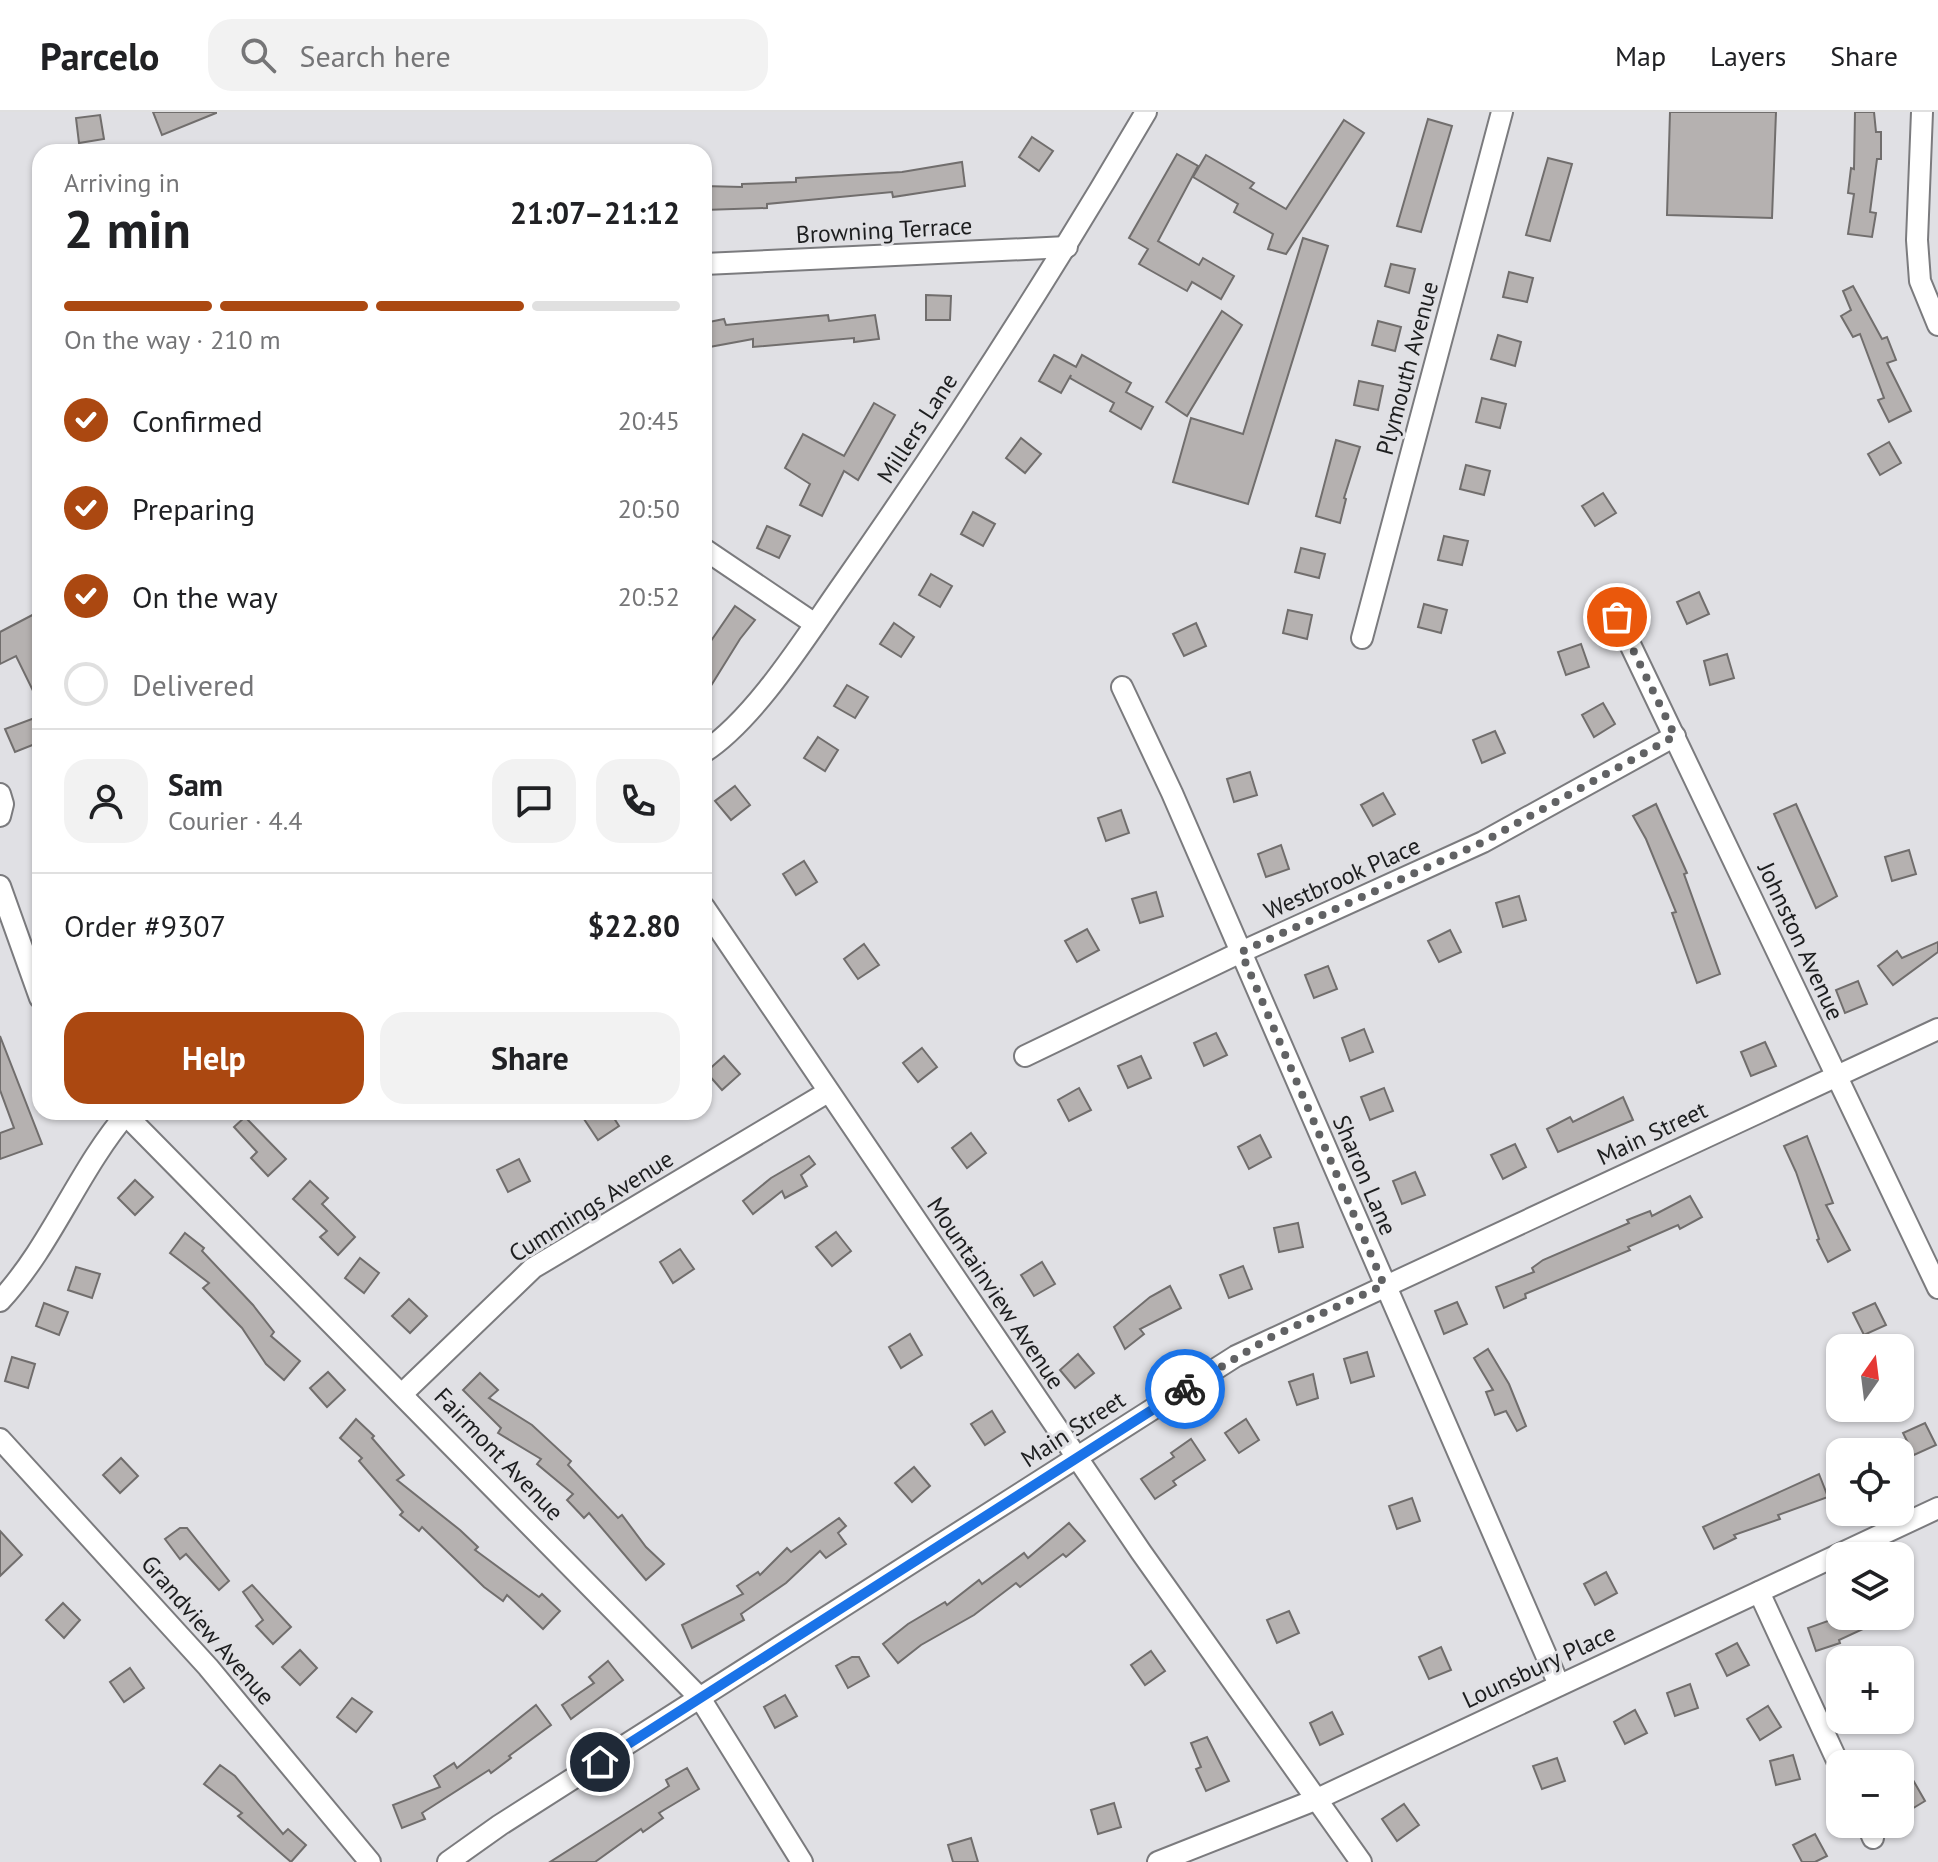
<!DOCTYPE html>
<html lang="en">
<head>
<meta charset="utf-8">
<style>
  :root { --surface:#fff; --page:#f2f2f2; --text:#202124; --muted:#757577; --line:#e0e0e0; --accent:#ab4811 }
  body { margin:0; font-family:"PT Sans",sans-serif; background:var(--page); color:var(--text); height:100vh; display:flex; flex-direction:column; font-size:30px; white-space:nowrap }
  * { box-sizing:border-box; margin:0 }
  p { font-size:26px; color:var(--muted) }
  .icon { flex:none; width:44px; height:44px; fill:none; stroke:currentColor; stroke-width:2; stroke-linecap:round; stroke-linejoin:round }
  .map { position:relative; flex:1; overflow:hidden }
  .details { position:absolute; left:32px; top:32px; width:680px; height:976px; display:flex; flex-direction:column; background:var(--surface); border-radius:24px; box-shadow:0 2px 6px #0004 }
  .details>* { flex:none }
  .needle { width:52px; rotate:14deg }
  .buttons { position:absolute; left:1826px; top:1222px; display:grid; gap:16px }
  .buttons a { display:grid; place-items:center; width:88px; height:88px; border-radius:16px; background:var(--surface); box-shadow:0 2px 6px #0004; font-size:40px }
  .pin { position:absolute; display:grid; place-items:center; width:68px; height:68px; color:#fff; margin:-34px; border:4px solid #fff; border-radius:50%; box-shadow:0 2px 8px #0007 }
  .courier { position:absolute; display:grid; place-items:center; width:80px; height:80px; margin:-40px; border:6px solid #1a73e8; border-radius:50%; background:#fff; color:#222; box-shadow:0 2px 10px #0007 }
  .summary em { font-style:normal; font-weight:800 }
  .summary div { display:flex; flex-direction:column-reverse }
  .summary { display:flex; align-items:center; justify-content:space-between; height:136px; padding:0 32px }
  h1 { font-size:52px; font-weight:800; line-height:60px }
  .bar { display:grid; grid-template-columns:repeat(4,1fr); gap:12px 8px; align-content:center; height:96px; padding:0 32px }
  .bar i { height:10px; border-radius:6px; background:var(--line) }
  .bar .selected { background:var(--accent) }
  .bar p { grid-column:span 4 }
  .line { display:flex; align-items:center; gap:20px; padding:0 32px; border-top:2px solid var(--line) }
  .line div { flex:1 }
  .round { display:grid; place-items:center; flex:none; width:84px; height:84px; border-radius:24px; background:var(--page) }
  ol { padding:0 32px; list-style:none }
  li { display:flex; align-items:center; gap:24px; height:88px }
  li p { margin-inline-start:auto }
  li .icon { padding:8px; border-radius:50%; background:var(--accent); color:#fff; stroke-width:4 }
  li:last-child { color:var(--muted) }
  li i { width:44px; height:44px; border:4px solid var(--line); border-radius:50% }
  .cta { display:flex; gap:16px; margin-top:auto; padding:16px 32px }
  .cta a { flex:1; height:92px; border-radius:24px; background:var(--accent); color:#fff; font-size:32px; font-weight:800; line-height:92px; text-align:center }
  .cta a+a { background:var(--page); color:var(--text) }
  header { display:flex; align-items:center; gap:48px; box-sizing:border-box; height:112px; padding:0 40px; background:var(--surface); border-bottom:2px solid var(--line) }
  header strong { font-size:38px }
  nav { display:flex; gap:44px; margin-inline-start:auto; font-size:28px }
  .search { width:560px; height:72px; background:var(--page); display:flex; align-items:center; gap:20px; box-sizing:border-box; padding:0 28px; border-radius:24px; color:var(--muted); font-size:30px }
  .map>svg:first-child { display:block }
</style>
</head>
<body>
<header>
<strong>Parcelo</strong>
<div class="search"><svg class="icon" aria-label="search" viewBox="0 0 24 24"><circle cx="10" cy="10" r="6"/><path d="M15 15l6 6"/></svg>Search here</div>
<nav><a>Map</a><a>Layers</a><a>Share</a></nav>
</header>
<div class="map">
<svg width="1938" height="1750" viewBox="0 0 1938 1750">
  <rect width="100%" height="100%" fill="#e0e0e4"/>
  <!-- building -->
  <g fill="#b5b1b0" stroke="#716e6d" stroke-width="2">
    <polygon points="153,0 216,0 216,1 162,23"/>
    <polygon points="1670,0 1776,0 1772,106 1667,103"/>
    <polygon points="1855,0 1874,0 1876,20 1881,20 1881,47 1877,47 1870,100 1876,101 1872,125 1848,122 1854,82 1848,81 1851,56 1854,57"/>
    <polygon points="100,3 104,27 79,31 76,6"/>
    <polygon points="1428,7 1452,14 1421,120 1397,114"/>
    <polygon points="1344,8 1364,21 1286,142 1268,137 1273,122 1234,100 1238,92 1193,65 1206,43 1254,71 1250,76 1286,97"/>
    <polygon points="1032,25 1053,39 1039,59 1019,45"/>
    <polygon points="1177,42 1198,54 1158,129 1199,153 1203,146 1234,164 1221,187 1192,170 1187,179 1139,152 1148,137 1129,126"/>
    <polygon points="1548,46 1572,52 1550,129 1526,123"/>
    <polygon points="962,50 965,74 893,85 892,80 767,92 767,96 704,98 704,74 742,75 742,72 796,70 796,66 902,60"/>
    <polygon points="1303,126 1328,134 1248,392 1173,370 1191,306 1243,322"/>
    <polygon points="1391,152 1415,157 1409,181 1385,174"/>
    <polygon points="1509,160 1533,166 1527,190 1503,185"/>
    <polygon points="1853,174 1882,227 1887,225 1896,248 1887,251 1911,299 1889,310 1878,288 1884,286 1860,222 1853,225 1841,204 1851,198 1843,179"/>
    <polygon points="926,183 951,184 950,208 926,208"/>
    <polygon points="1222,199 1242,213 1187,304 1166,290"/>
    <polygon points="828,203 829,209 875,203 879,227 854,230 854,226 753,235 753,227 704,236 704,211 724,207 726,213"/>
    <polygon points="1378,209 1401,215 1395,239 1372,233"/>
    <polygon points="1498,223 1521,230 1515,254 1491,247"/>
    <polygon points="1054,243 1076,255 1082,243 1131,271 1126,280 1153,295 1141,317 1110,299 1114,291 1070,266 1071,263 1061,281 1039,269"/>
    <polygon points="1359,269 1383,274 1378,298 1354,293"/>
    <polygon points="1482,286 1506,292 1500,316 1476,310"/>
    <polygon points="874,291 895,303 858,368 844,359 822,404 800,393 810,372 785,356 803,322 844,344"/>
    <polygon points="1021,326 1041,342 1025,361 1006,346"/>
    <polygon points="1336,328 1360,335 1344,386 1346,387 1340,411 1316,404"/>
    <polygon points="1889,330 1901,351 1880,363 1868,342"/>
    <polygon points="1466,353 1490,359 1484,383 1460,377"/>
    <polygon points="1603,381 1616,401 1595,414 1582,394"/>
    <polygon points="973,400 995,412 983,434 961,422"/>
    <polygon points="767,414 790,424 779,446 757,436"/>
    <polygon points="1444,424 1468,429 1462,453 1438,448"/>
    <polygon points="1301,436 1325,442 1319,466 1295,460"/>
    <polygon points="931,462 952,474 940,495 919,483"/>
    <polygon points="1699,480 1709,502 1687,512 1677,490"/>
    <polygon points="1424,492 1447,498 1441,521 1418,515"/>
    <polygon points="735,494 755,508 740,527 704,585 704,539"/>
    <polygon points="1288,498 1312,503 1307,527 1283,521"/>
    <polygon points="40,499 40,593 16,544 0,552 0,520"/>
    <polygon points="894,511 914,525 901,545 880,532"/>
    <polygon points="1196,511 1206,534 1184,544 1173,522"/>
    <polygon points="1581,532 1589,555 1566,563 1558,540"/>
    <polygon points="1727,542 1734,566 1710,573 1704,549"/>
    <polygon points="847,573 868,585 855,606 834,594"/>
    <polygon points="1603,591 1615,612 1594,625 1582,603"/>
    <polygon points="40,604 40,630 15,640 5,617"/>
    <polygon points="1495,619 1505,641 1482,651 1473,628"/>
    <polygon points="818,625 838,638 825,659 804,646"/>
    <polygon points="1250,660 1257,683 1234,690 1227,667"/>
    <polygon points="735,674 750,693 731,708 715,689"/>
    <polygon points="1383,681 1395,702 1373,714 1361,693"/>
    <polygon points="1656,692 1687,761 1684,762 1720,862 1697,871 1672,801 1676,800 1646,727 1633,704"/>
    <polygon points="1796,692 1837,784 1816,796 1774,702"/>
    <polygon points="1121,698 1129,721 1106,729 1098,706"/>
    <polygon points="1281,733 1289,757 1266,765 1258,742"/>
    <polygon points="1909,738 1916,762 1892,769 1885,745"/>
    <polygon points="804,749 817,770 796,783 783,762"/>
    <polygon points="1156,780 1163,804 1140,811 1132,787"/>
    <polygon points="1519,784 1526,808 1503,815 1496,791"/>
    <polygon points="1087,817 1099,838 1077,850 1065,829"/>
    <polygon points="1450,818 1461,840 1439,850 1428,829"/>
    <polygon points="1938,830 1938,840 1893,873 1878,854 1897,839 1902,846"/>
    <polygon points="864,832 879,853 858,867 844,847"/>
    <polygon points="1328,854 1337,877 1314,886 1305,863"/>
    <polygon points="1858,869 1867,892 1845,901 1836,878"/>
    <polygon points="1364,917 1373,940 1350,949 1342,926"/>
    <polygon points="1216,921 1227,943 1204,954 1194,931"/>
    <polygon points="0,924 42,1032 0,1047 0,1021 14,1016 0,978"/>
    <polygon points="1765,930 1776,954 1751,964 1741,940"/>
    <polygon points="922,936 937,955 918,970 903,951"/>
    <polygon points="724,944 740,962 722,978 706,960"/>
    <polygon points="1141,944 1151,966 1128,976 1118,954"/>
    <polygon points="1079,976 1091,998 1069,1009 1058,988"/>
    <polygon points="1384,976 1393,999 1370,1008 1361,985"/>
    <polygon points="1623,985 1633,1008 1558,1040 1547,1017 1570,1005 1573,1010"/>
    <polygon points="595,1000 610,1000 619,1014 598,1028 584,1007"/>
    <polygon points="245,1005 286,1047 268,1064 251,1046 257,1040 234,1015"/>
    <polygon points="971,1021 986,1041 967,1056 952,1036"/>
    <polygon points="1260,1023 1271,1045 1249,1057 1238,1035"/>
    <polygon points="1807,1024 1833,1091 1826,1093 1850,1138 1828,1150 1817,1128 1819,1127 1796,1060 1784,1034"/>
    <polygon points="1515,1032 1526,1055 1503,1067 1491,1043"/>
    <polygon points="809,1044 815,1052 801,1063 807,1074 785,1086 782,1079 753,1102 743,1089 771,1066"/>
    <polygon points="519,1047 530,1069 508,1080 497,1058"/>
    <polygon points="1415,1060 1425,1083 1402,1092 1393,1069"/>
    <polygon points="135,1068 153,1085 135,1103 118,1086"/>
    <polygon points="310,1069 328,1086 322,1092 355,1125 338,1143 320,1125 327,1119 293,1087"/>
    <polygon points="1690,1084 1702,1105 1680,1117 1678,1113 1628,1135 1630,1138 1525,1182 1526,1186 1504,1196 1496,1175 1534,1160 1532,1156 1543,1148 1629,1111 1627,1108 1650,1099 1652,1104"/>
    <polygon points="1298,1111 1303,1135 1279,1140 1274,1116"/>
    <polygon points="836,1120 851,1139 832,1154 816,1135"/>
    <polygon points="185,1121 204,1136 202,1139 253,1193 274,1220 271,1224 300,1249 284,1268 266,1252 242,1216 203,1176 209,1171 170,1141"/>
    <polygon points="680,1137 694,1157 673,1171 660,1150"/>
    <polygon points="360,1146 379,1161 364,1181 345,1166"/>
    <polygon points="1042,1150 1055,1172 1034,1184 1021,1163"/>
    <polygon points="1243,1154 1252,1177 1229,1186 1220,1163"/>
    <polygon points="76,1155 100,1162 92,1186 68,1178"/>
    <polygon points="1170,1174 1181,1196 1140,1217 1144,1222 1125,1237 1114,1215 1150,1185"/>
    <polygon points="409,1187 427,1204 410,1221 392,1204"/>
    <polygon points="1457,1190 1467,1212 1444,1222 1435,1199"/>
    <polygon points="44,1191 68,1200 59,1223 36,1214"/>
    <polygon points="1875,1191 1886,1213 1864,1223 1853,1201"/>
    <polygon points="910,1222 922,1243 901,1256 889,1235"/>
    <polygon points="1488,1237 1509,1272 1526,1314 1517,1319 1506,1299 1495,1303 1486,1280 1493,1278 1474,1246"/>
    <polygon points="1367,1240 1374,1264 1351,1271 1344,1247"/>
    <polygon points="1078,1242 1094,1261 1075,1276 1060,1258"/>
    <polygon points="12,1245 35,1252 28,1276 5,1269"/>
    <polygon points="328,1260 345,1278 327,1295 310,1276"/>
    <polygon points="480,1261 498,1278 489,1286 532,1313 571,1349 568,1353 618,1406 622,1403 646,1435 664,1452 646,1468 589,1401 584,1406 567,1388 573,1382 537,1352 541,1347 498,1321 501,1316 463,1278"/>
    <polygon points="1313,1262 1318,1286 1297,1293 1289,1270"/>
    <polygon points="992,1299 1005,1320 985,1333 971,1312"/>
    <polygon points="356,1307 374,1324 372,1326 404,1363 397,1368 460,1418 478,1435 475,1438 539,1485 542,1482 560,1499 543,1517 507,1483 503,1489 484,1475 422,1415 419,1419 400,1403 403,1400 359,1349 362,1346 340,1326"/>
    <polygon points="1246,1307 1259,1328 1239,1341 1225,1321"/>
    <polygon points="1925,1311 1936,1333 1914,1343 1903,1321"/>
    <polygon points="1191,1327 1205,1348 1173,1369 1176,1373 1155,1387 1141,1367 1174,1345 1171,1341"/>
    <polygon points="121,1346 138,1364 120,1381 103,1363"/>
    <polygon points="914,1355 930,1374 912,1390 895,1371"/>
    <polygon points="1819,1362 1828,1385 1778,1403 1780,1407 1734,1423 1736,1426 1714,1437 1703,1415"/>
    <polygon points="1412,1386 1420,1409 1397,1417 1389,1394"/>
    <polygon points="839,1406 846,1414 838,1421 846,1432 826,1446 820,1439 786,1471 741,1502 744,1508 692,1536 682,1513 743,1482 737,1474 758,1460 760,1463 787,1436 791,1440"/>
    <polygon points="1069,1411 1085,1429 1066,1445 1063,1442 1020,1475 1016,1471 974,1503 921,1533 898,1551 883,1532 908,1512 945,1490 947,1493 979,1468 982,1472 1024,1441 1028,1446"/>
    <polygon points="180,1416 187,1416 229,1469 219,1478 186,1442 180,1447 165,1427"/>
    <polygon points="0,1419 22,1443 0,1464"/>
    <polygon points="1606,1460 1617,1481 1595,1493 1584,1472"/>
    <polygon points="252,1473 291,1515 273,1532 256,1514 263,1508 243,1480"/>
    <polygon points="63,1491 80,1508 64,1526 46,1508"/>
    <polygon points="1289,1499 1299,1521 1277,1531 1267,1508"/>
    <polygon points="1842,1504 1891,1504 1839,1528 1840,1531 1816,1539 1808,1516"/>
    <polygon points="1737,1531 1749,1553 1727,1564 1716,1542"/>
    <polygon points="1441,1535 1451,1558 1429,1567 1419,1545"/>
    <polygon points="300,1538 317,1556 300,1573 282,1555"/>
    <polygon points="1151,1539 1165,1559 1145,1573 1131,1553"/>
    <polygon points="852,1545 859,1545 869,1564 848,1576 836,1554"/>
    <polygon points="608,1549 623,1568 571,1607 562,1593 594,1571 589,1565"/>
    <polygon points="130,1556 144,1576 124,1590 110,1570"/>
    <polygon points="1690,1572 1698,1596 1675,1604 1667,1581"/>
    <polygon points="785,1583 797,1604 775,1616 764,1595"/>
    <polygon points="352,1586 372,1600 356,1620 337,1605"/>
    <polygon points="536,1593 551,1613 509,1644 511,1646 491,1661 489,1658 422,1701 425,1707 402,1716 393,1693 440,1675 434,1664 454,1651 457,1656"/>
    <polygon points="1768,1594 1781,1615 1760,1628 1747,1607"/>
    <polygon points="1635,1598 1647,1621 1625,1632 1614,1610"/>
    <polygon points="1332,1600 1343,1622 1320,1633 1310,1611"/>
    <polygon points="1207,1625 1229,1669 1206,1679 1196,1657 1201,1655 1191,1631"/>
    <polygon points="1793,1643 1800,1667 1776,1673 1770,1649"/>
    <polygon points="1557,1646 1565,1669 1542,1677 1533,1654"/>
    <polygon points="220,1653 235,1664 283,1722 288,1717 306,1733 291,1750 238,1704 242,1701 204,1672"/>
    <polygon points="687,1656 699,1677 659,1701 663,1706 643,1720 641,1717 595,1750 550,1750 669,1674 666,1668"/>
    <polygon points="1913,1668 1925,1689 1900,1704 1900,1676"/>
    <polygon points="1114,1691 1121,1715 1098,1722 1091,1698"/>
    <polygon points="1404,1692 1419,1713 1397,1729 1382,1707"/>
    <polygon points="1815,1722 1827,1744 1815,1750 1802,1750 1793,1733"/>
    <polygon points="971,1726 978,1750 953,1750 948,1733"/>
  </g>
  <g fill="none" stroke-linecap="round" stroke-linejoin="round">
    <defs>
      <g id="street">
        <polyline points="1922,0 1917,128 1920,169 1938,213"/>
        <polyline points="704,152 1067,135"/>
        <polyline points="704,437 815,512"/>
        <polyline points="1617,505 1938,1176"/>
        <polyline points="1362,526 1502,0"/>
        <polyline points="1122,575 1172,681 1559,1573"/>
        <path d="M704 640C756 606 807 523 843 472 950 319 1052 161 1146 0"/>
        <polyline points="0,682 3,692 0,704"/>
        <polyline points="0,774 40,886"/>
        <polyline points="704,795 1141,1440 1361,1750"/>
        <polyline points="1025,944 1241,840 1483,730 1675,624"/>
        <polyline points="123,1000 700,1586 802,1750"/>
        <path d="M0 1189C52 1133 78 1058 128 1000"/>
        <polyline points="403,1281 533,1156 828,980"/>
        <polyline points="0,1327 208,1555 370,1750"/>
        <polyline points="1759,1480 1840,1655"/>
        <polyline points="1867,1712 1873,1726"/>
        <polyline points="448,1750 500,1713 1236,1244 1938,917"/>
        <polyline points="1158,1750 1315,1688 1938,1396"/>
      </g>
    </defs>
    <!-- street casing -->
    <use href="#street" stroke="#7b7b7e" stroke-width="24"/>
    <!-- street -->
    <use href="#street" stroke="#fff" stroke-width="20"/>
  </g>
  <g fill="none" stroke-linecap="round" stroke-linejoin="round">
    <!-- done -->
    <polyline stroke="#616264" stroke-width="8" stroke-dasharray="0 14.4" points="1185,1277 1269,1226 1384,1173 1241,840 1483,730 1675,624 1617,505"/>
    <!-- route -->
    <polyline stroke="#1a73e8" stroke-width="10" points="600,1650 1185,1277"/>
  </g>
  <g text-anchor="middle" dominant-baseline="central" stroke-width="6" stroke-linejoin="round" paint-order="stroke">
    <!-- street labels -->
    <g font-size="24" fill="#1d1e1f" stroke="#e0e0e4">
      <text transform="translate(884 118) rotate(-3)">Browning Terrace</text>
      <text transform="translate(1407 256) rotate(-75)">Plymouth Avenue</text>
      <text transform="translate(917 316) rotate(-57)">Millers Lane</text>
      <text transform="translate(1342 766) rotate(-24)">Westbrook Place</text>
      <text transform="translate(1801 829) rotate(65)">Johnston Avenue</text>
      <text transform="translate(1652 1021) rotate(-25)">Main Street</text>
      <text transform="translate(1365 1063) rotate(67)">Sharon Lane</text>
      <text transform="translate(591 1094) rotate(-32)">Cummings Avenue</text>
      <text transform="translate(996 1181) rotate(56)">Mountainview Avenue</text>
      <text transform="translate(1073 1317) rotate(-33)">Main Street</text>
      <text transform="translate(499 1342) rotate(46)">Fairmont Avenue</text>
      <text transform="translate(208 1518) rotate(49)">Grandview Avenue</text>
      <text transform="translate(1539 1554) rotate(-25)">Lounsbury Place</text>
    </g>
  </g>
</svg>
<div class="buttons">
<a><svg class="needle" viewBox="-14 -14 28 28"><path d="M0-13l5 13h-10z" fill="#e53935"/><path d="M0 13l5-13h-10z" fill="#757577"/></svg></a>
<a><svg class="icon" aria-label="locate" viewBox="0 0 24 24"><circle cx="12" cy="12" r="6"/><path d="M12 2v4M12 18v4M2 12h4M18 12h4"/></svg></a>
<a><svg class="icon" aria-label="layers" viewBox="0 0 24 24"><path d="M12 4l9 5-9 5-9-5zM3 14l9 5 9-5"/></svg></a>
<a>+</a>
<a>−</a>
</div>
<div class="pin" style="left:1617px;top:505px;background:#ea580c"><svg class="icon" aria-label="bag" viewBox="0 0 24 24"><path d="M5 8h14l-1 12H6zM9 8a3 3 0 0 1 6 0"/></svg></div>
<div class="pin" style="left:600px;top:1650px;background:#1f2937"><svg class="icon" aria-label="home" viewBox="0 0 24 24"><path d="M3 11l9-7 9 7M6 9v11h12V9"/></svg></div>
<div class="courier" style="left:1185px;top:1277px"><svg class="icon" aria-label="bike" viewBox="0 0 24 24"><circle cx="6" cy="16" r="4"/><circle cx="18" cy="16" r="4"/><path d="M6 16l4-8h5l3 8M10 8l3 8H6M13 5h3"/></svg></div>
<section class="details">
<div class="summary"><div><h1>2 min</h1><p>Arriving in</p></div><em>21:07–21:12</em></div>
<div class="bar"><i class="selected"></i><i class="selected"></i><i class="selected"></i><i></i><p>On the way · 210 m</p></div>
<ol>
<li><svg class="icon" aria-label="check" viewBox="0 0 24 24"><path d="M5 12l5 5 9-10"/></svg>Confirmed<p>20:45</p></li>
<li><svg class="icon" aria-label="check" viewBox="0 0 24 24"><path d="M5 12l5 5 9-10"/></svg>Preparing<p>20:50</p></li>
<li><svg class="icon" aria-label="check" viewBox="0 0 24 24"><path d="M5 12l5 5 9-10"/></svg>On the way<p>20:52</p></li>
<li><i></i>Delivered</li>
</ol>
<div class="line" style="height:144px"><a class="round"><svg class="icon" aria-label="person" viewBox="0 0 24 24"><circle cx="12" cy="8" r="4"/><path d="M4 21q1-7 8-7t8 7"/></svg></a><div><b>Sam</b><p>Courier · 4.4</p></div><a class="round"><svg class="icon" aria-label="chat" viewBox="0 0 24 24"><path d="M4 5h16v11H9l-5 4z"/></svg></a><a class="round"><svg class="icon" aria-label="phone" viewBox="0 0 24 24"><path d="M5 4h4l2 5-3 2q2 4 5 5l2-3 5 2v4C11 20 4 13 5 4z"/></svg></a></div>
<div class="line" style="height:104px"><div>Order #9307</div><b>$22.80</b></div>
<div class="cta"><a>Help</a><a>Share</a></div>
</section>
</div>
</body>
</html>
